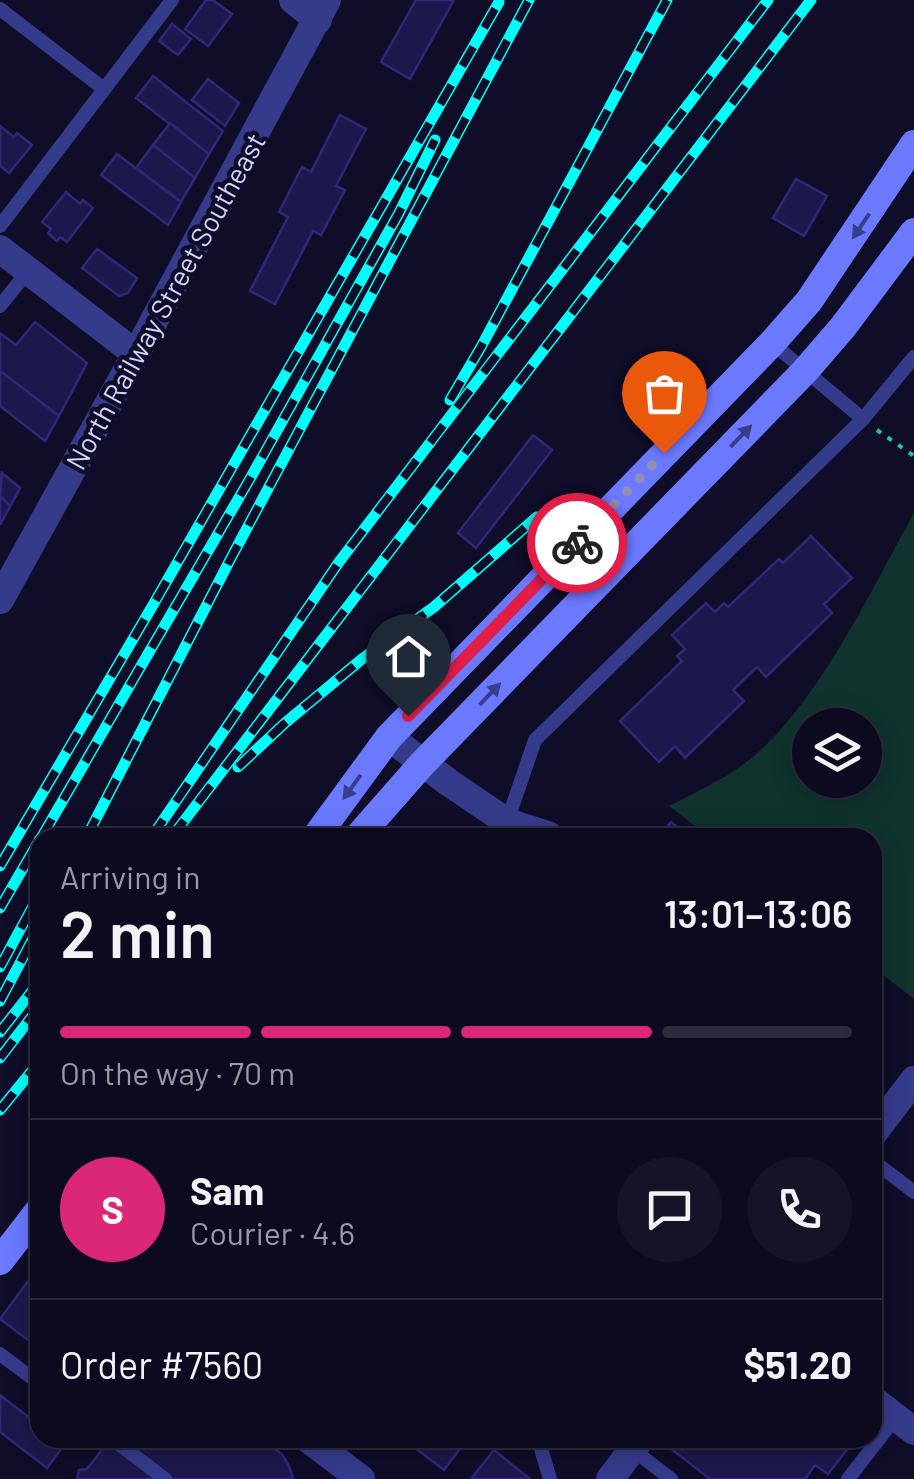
<!DOCTYPE html>
<html lang="en">
<head>
<meta charset="utf-8">
<style>
  :root { --surface:#0b0a1e; --page:#141327; --text:#f1f3f6; --muted:#9a9aa4; --line:#2b2b3c; --accent:#db2777 }
  body { margin:0; font-family:Barlow,sans-serif; background:var(--page); color:var(--text); height:100vh; display:flex; flex-direction:column; font-size:38px; white-space:nowrap }
  * { box-sizing:border-box; margin:0 }
  p { font-size:32px; color:var(--muted) }
  .icon { flex:none; width:55px; height:55px; fill:none; stroke:currentColor; stroke-width:2; stroke-linecap:round; stroke-linejoin:round }
  .map { position:relative; flex:1; overflow:hidden }
  .side { position:absolute; left:30px; top:828px; width:852px; height:620px; display:flex; flex-direction:column; background:var(--surface); border-radius:30px; box-shadow:0 5px 25px #0003,0 0 0 2px var(--line) }
  .side>* { flex:none }
  .fabs { position:absolute; left:792px; top:708px; display:grid; gap:20px }
  .fabs a { display:grid; place-items:center; width:90px; height:90px; border-radius:50%; background:var(--surface); box-shadow:0 5px 25px #0003,0 0 0 2px var(--line); font-size:50px }
  .pin { position:absolute; display:grid; place-items:center; width:85px; height:85px; color:#fff; margin:-102px -42px; border-radius:50% 50% 50% 0; rotate:-45deg; box-shadow:0 0 10px #0007 }
  .pin .icon { rotate:45deg }
  .courier { position:absolute; display:grid; place-items:center; width:100px; height:100px; margin:-50px; border:8px solid #e11d48; border-radius:50%; background:#fff; color:#222; box-shadow:0 2px 12px #0007 }
  .overview em { font-style:normal; font-weight:600 }
  .overview div { display:flex; flex-direction:column-reverse }
  .overview { display:flex; align-items:center; justify-content:space-between; height:170px; padding:0 30px }
  h1 { font-size:65px; font-weight:600; line-height:75px }
  .bar { display:grid; grid-template-columns:repeat(4,1fr); gap:15px 10px; align-content:center; height:120px; padding:0 30px }
  .bar i { height:12px; border-radius:8px; background:var(--line) }
  .bar .current { background:var(--accent) }
  .bar p { grid-column:span 4 }
  .line { display:flex; align-items:center; gap:25px; padding:0 30px; border-top:2px solid var(--line) }
  .line div { flex:1 }
  .round { display:grid; place-items:center; flex:none; width:105px; height:105px; border-radius:52px; background:var(--page) }
  .map>svg:first-child { display:block }
</style>
</head>
<body>
<div class="map">
<svg width="914" height="1479" viewBox="0 0 914 1479">
  <rect width="100%" height="100%" fill="#0f0d28"/>
  <!-- green -->
  <path fill="#10332d" fill-rule="evenodd" d="M914 513V999L873 967 872 838 709 837 669 806C698 791 729 777 754 756 821 698 871 590 914 513ZM810 725H865V780H810Z"/>
  <!-- building -->
  <g fill="#1c184b" stroke="#2f2879" stroke-width="2.5">
    <polygon points="206,0 213,0 232,14 208,46 185,29"/>
    <polygon points="416,0 454,0 410,79 381,62"/>
    <polygon points="172,24 191,39 178,55 159,41"/>
    <polygon points="153,76 223,131 209,154 136,98"/>
    <polygon points="208,79 239,103 225,126 192,100"/>
    <polygon points="340,115 366,129 336,186 345,190 321,235 313,231 275,304 250,291 288,217 279,212 302,167 311,172"/>
    <polygon points="170,123 209,154 195,178 153,145"/>
    <polygon points="0,126 14,137 17,133 32,145 9,173 0,166"/>
    <polygon points="153,145 195,178 181,202 136,168"/>
    <polygon points="117,154 181,202 168,225 101,175"/>
    <polygon points="796,179 827,196 804,236 773,218"/>
    <polygon points="66,192 80,204 83,200 93,208 67,242 60,237 57,241 48,233 51,229 42,222"/>
    <polygon points="97,249 137,278 128,293 119,296 82,268"/>
    <polygon points="35,322 87,363 59,416 0,371 0,333 16,345"/>
    <polygon points="0,371 59,416 45,441 0,406"/>
    <polygon points="533,435 552,450 476,548 458,533"/>
    <polygon points="2,473 20,488 0,525 0,475"/>
    <polygon points="2,473 20,488 10,506 0,496"/>
    <polygon points="811,536 852,578 824,604 832,613 766,677 757,667 733,690 744,701 685,758 675,746 659,762 620,721 682,661 677,656 685,649 672,635 706,603 715,612 724,603 728,607 779,559 783,563"/>
    <polygon points="671,822 691,838 658,838"/>
    <polygon points="37,1269 40,1272 40,1349 0,1319"/>
    <polygon points="0,1395 40,1426 40,1438 55,1438 64,1445 47,1468 0,1432"/>
    <polygon points="111,1438 259,1438 282,1454 289,1466 293,1479 77,1479 79,1470 87,1469"/>
    <polygon points="402,1438 468,1438 444,1470"/>
    <polygon points="677,1438 856,1438 828,1474 815,1465 805,1479 710,1479 670,1448"/>
    <polygon points="494,1450 530,1479 471,1479"/>
  </g>
  <g fill="none" stroke-linecap="round" stroke-linejoin="round">
    <!-- path -->
    <polyline stroke="#25c3a7" stroke-width="4" stroke-dasharray="5 8" stroke-linecap="butt" points="877,430 914,456"/>
    <!-- service -->
    <g stroke="#353b8b" stroke-width="14">
      <polyline points="0,9 104,89"/>
      <polyline points="0,226 172,0"/>
      <polyline points="0,306 28,271"/>
      <polyline points="772,343 863,419"/>
      <polyline points="507,822 535,740 863,419 914,357"/>
      <polyline points="872,1160 914,1192"/>
      <polyline points="0,1354 40,1384"/>
      <polyline points="111,1438 165,1479"/>
      <polyline points="543,1438 539,1442 550,1479"/>
      <polyline points="632,1449 671,1479"/>
      <polyline points="848,1479 896,1417"/>
    </g>
    <!-- minor -->
    <g stroke="#353b8b" stroke-width="28">
      <polyline points="293,0 318,20"/>
      <polyline points="0,249 136,354"/>
      <polyline points="389,737 448,782 507,822 548,835"/>
      <polyline points="872,1135 914,1080"/>
      <polyline points="872,1399 914,1431"/>
      <polyline points="307,1438 361,1479"/>
      <polyline points="610,1479 641,1438"/>
    </g>
    <!-- tertiary -->
    <polyline stroke="#353b8b" stroke-width="28" points="0,600 136,354 327,0"/>
    <!-- secondary -->
    <g stroke="#6b79ff" stroke-width="28">
      <polyline points="315,838 389,737 772,343 809,301 914,144"/>
      <polyline points="357,838 422,764 805,371 843,327 914,232"/>
      <polyline points="0,1261 40,1209"/>
    </g>
    <defs>
      <g id="rail">
        <polyline points="450,400 481,347 667,0"/>
        <polyline points="238,767 285,723 362,659 434,607 537,517"/>
        <polyline points="41,838 251,477 399,213 435,140"/>
        <polyline points="86,838 231,558 529,0"/>
        <polyline points="151,838 339,562 768,0"/>
        <polyline points="171,838 811,0"/>
        <polyline points="0,866 153,605 499,2"/>
        <polyline points="0,908 40,839"/>
        <polyline points="0,967 40,893"/>
        <polyline points="0,1001 40,925"/>
        <polyline points="0,1032 40,981"/>
        <polyline points="0,1058 40,1006"/>
        <polyline points="0,1110 40,1061"/>
      </g>
    </defs>
    <!-- rail casing -->
    <use href="#rail" stroke="#00fffb" stroke-width="11"/>
    <!-- rail -->
    <use href="#rail" stroke="#0f0d28" stroke-width="8" stroke-dasharray="22" stroke-linecap="butt"/>
  </g>
  <!-- one-way arrows -->
  <defs><path id="oneway-solid" d="M-6-.8H1V-3.2L6.5 0L1 3.2V.8H-6Z" transform="scale(2.5)"/></defs>
  <g fill="#383e89">
    <use href="#oneway-solid" transform="translate(861 226) rotate(124)"/>
    <use href="#oneway-solid" transform="translate(741 436) rotate(-46)"/>
    <use href="#oneway-solid" transform="translate(490 694) rotate(-46)"/>
    <use href="#oneway-solid" transform="translate(352 787) rotate(126)"/>
  </g>
  <g fill="none" stroke-linecap="round" stroke-linejoin="round">
    <!-- done -->
    <polyline stroke="#8f8eb4" stroke-width="10" stroke-dasharray="0 18" points="577,543 664,453"/>
    <!-- route -->
    <polyline stroke="#e11d48" stroke-width="12" points="408,716 577,543"/>
  </g>
  <g text-anchor="middle" dominant-baseline="central" stroke-width="9" stroke-linejoin="round" paint-order="stroke">
    <!-- street labels -->
    <g font-size="28" fill="#d4d4ff" stroke="#0f0d28">
      <text transform="translate(165 301) rotate(-61)">North Railway Street Southeast</text>
    </g>
  </g>
</svg>
<div class="fabs">
<a><svg class="icon" aria-label="layers" viewBox="0 0 24 24"><path d="M12 4l9 5-9 5-9-5zM3 14l9 5 9-5"/></svg></a>
</div>
<div class="pin" style="left:664px;top:453px;background:#ea580c"><svg class="icon" aria-label="bag" viewBox="0 0 24 24"><path d="M5 8h14l-1 12H6zM9 8a3 3 0 0 1 6 0"/></svg></div>
<div class="pin" style="left:408px;top:716px;background:#1f2937"><svg class="icon" aria-label="home" viewBox="0 0 24 24"><path d="M3 11l9-7 9 7M6 9v11h12V9"/></svg></div>
<div class="courier" style="left:577px;top:543px"><svg class="icon" aria-label="bike" viewBox="0 0 24 24"><circle cx="6" cy="16" r="4"/><circle cx="18" cy="16" r="4"/><path d="M6 16l4-8h5l3 8M10 8l3 8H6M13 5h3"/></svg></div>
<section class="side">
<div class="overview"><div><h1>2 min</h1><p>Arriving in</p></div><em>13:01–13:06</em></div>
<div class="bar"><i class="current"></i><i class="current"></i><i class="current"></i><i></i><p>On the way · 70 m</p></div>
<div class="line" style="height:180px"><b class="round" style="background:var(--accent);color:#fff">S</b><div><b>Sam</b><p>Courier · 4.6</p></div><a class="round"><svg class="icon" aria-label="chat" viewBox="0 0 24 24"><path d="M4 5h16v11H9l-5 4z"/></svg></a><a class="round"><svg class="icon" aria-label="phone" viewBox="0 0 24 24"><path d="M5 4h4l2 5-3 2q2 4 5 5l2-3 5 2v4C11 20 4 13 5 4z"/></svg></a></div>
<div class="line" style="height:130px"><div>Order #7560</div><b>$51.20</b></div>
</section>
</div>
</body>
</html>
